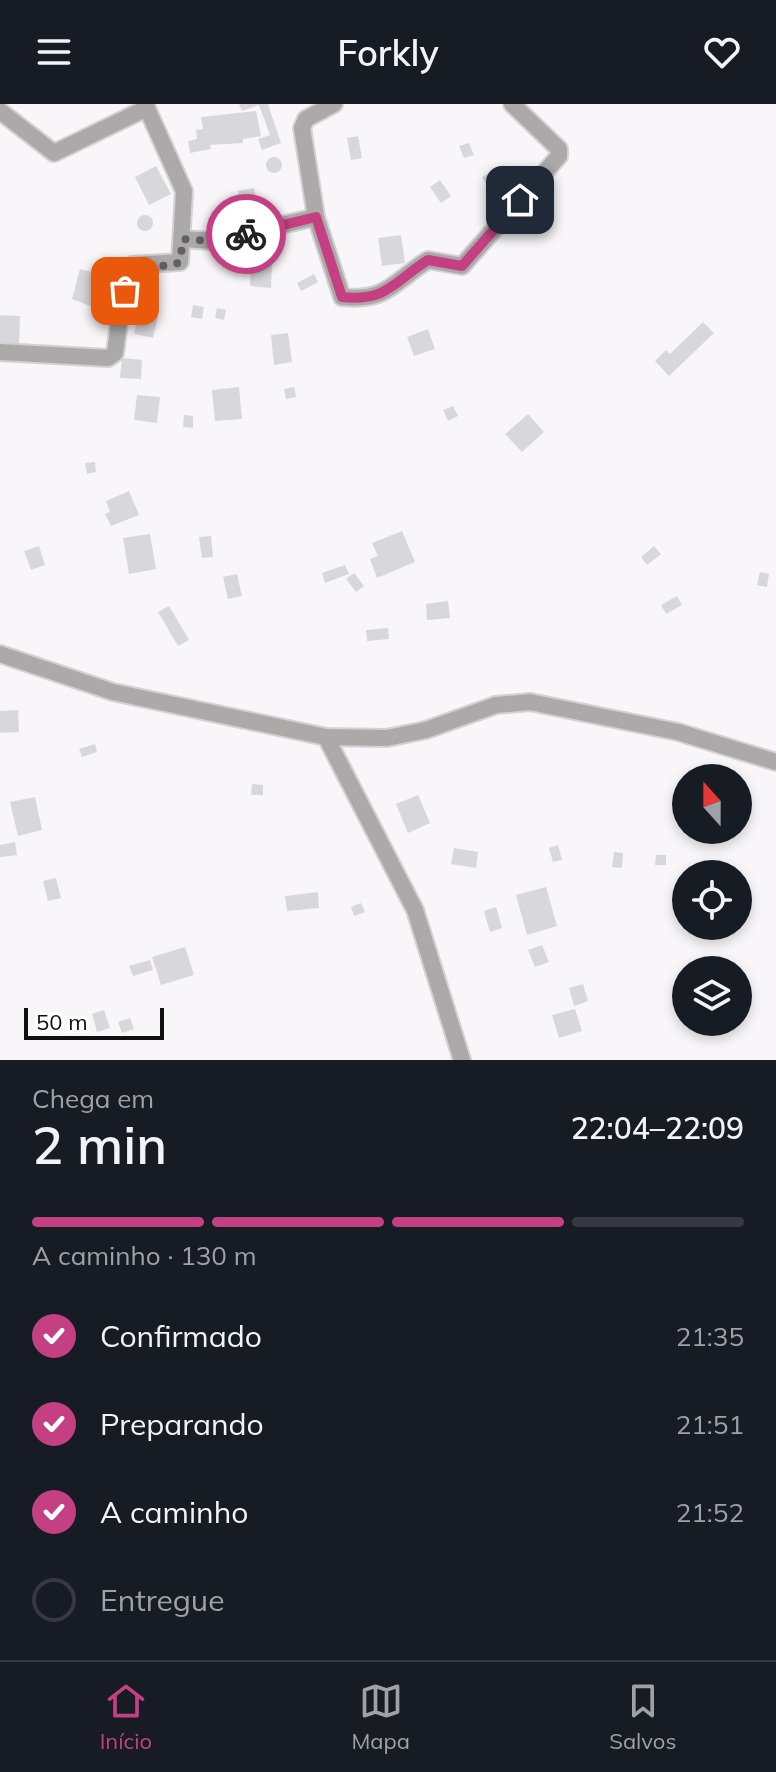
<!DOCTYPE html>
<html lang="pt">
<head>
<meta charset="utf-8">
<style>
  :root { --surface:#171b24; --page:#242831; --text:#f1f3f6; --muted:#9ea1a6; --line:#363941; --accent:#c54083 }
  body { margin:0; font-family:Mulish,sans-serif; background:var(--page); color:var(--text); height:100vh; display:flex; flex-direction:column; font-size:30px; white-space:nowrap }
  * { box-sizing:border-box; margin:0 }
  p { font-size:26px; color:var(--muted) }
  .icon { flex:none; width:44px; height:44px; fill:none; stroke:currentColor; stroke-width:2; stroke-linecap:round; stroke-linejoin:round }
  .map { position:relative; height:956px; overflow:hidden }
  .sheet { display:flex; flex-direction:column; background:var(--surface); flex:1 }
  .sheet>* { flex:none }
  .needle { width:52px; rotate:339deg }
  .controls { position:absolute; left:672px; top:660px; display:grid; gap:16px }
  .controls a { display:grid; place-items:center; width:80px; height:80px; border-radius:50%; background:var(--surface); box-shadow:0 4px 12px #0003; font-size:40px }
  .scale { position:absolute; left:24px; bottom:20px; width:140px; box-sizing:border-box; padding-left:8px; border:4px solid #0f0f10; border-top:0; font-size:22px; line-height:28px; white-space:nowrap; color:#0f0f10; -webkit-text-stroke:6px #fff; paint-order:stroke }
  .pin { position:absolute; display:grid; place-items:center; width:68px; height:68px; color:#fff; margin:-34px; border-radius:16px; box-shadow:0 4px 12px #0006 }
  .courier { position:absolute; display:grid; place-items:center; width:80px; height:80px; margin:-40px; border:6px solid #c54083; border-radius:50%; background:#fff; color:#222; box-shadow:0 2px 10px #0007 }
  .headline em { font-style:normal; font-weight:600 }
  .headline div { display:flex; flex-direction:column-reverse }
  .headline { display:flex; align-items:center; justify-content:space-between; height:136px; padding:0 32px }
  h1 { font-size:52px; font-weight:600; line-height:60px }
  .bar { display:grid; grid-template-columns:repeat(4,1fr); gap:12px 8px; align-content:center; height:96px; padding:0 32px }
  .bar i { height:10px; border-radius:6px; background:var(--line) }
  .bar .on { background:var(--accent) }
  .bar p { grid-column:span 4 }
  ol { padding:0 32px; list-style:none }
  li { display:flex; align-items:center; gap:24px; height:88px }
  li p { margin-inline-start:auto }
  li .icon { padding:8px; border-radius:50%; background:var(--accent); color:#fff; stroke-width:4 }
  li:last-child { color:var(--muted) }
  li i { width:44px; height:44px; border:4px solid var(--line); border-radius:50% }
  header { display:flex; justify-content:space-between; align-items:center; height:104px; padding:0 32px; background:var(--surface); font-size:36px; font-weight:600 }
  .tab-bar { display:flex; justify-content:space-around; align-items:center; height:112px; border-top:2px solid var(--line); background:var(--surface); font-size:22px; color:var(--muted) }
  .tab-bar a { display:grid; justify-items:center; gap:4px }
  .tab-bar .on { color:var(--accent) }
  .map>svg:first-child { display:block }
</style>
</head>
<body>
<header><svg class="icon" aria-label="menu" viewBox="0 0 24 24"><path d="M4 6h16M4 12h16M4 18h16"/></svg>Forkly<svg class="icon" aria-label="heart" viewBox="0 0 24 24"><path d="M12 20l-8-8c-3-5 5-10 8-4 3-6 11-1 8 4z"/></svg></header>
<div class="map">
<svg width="776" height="956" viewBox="0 0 776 956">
  <rect width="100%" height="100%" fill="#f8f6f9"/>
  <!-- building -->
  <g fill="#d8d8dc">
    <polygon points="239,0 268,0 281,39 262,46 258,35 270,31 259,1 242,7"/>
    <polygon points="256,7 261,32 243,35 243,39 210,41 211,45 190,49 188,37 197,35 196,26 203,25 201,13"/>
    <polygon points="358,32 362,54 351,56 347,34"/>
    <polygon points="469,39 474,51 464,54 459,42"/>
    <circle cx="274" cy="61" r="8"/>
    <polygon points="502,61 517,87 505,94 508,99 495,107 490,98 495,96 482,73"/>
    <polygon points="156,62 171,90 149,101 135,73"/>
    <polygon points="440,76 451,92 441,99 430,83"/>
    <polygon points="254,84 260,112 244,115 238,87"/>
    <circle cx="145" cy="119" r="8"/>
    <polygon points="401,131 405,159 382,162 378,134"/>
    <polygon points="251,158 272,159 271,184 250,182"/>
    <polygon points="80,165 112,173 103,207 72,195"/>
    <polygon points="314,170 318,178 301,187 297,179"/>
    <polygon points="193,201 204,203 202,215 191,213"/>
    <polygon points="217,204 226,206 224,216 215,214"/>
    <polygon points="139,209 158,213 153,234 134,230"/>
    <polygon points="0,211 20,212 19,240 0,239"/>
    <polygon points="703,218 714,229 669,272 655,257 666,246 670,250"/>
    <polygon points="428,225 435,245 414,252 407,233"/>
    <polygon points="288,229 292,258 274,261 271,231"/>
    <polygon points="122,254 142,256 141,275 120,274"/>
    <polygon points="239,283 242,315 215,317 212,286"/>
    <polygon points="294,283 296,293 286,295 284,285"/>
    <polygon points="137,291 160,293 157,319 134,316"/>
    <polygon points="453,302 458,312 448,317 443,306"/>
    <polygon points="528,310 544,328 522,348 505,330"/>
    <polygon points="184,311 193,312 193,324 183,323"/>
    <polygon points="95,358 96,368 87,370 85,359"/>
    <polygon points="129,387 139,411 111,422 105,410 110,408 106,397"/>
    <polygon points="402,427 415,458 377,474 370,455 378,452 372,439"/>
    <polygon points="150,430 156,465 129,470 123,434"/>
    <polygon points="211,432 213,453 202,454 199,433"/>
    <polygon points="39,442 45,461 31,466 24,447"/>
    <polygon points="654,442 661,450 647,461 641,453"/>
    <polygon points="345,461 349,470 325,479 322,469"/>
    <polygon points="760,468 769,470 767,483 757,481"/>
    <polygon points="354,469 364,482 356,488 346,475"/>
    <polygon points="237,470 242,492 228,495 223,473"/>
    <polygon points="677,492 682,501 666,510 661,501"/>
    <polygon points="448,497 450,514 427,516 426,500"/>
    <polygon points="169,502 189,536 178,542 158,508"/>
    <polygon points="388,524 389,535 367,537 366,526"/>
    <polygon points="18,606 19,628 0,629 0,607"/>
    <polygon points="95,640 97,648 82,653 79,645"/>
    <polygon points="252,680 263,681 263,691 251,691"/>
    <polygon points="418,691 430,719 408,729 396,700"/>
    <polygon points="35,693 42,726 18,732 10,698"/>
    <polygon points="15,738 17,751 0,753 0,741"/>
    <polygon points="558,741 562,756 553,758 549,744"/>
    <polygon points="454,744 478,748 476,764 451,760"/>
    <polygon points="614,748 623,749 622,764 612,763"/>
    <polygon points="656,751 666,751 666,761 655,761"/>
    <polygon points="56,774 61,794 48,797 43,777"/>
    <polygon points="546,783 557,822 527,831 516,791"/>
    <polygon points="318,788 319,804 287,807 285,792"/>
    <polygon points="361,799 365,808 354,812 351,803"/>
    <polygon points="496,803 502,824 490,828 484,807"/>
    <polygon points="542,841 549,858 535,863 528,846"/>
    <polygon points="185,843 194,871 161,881 152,853"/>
    <polygon points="150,856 153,866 133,872 129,862"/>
    <polygon points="583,880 588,897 574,902 569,884"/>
    <polygon points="575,905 582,927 559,934 552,911"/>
    <polygon points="104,906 110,924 97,928 92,910"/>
    <polygon points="130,914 134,925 122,929 118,918"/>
  </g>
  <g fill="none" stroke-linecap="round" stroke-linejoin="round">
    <defs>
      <g id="minor">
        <path d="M334 0 306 15 302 24 316 113 342 193C387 198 393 178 428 156L462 162 559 52V45L512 0"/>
        <polyline points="0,7 54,49 147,4"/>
        <polyline points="183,135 213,137 316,113"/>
        <polyline points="0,248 108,254 115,249 121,203 133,161 180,158 184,87 145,0"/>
        <polyline points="0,550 113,588 326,633 387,634 426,626 496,601 530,598 678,628 776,658"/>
        <polyline points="326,633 415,806 462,956"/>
      </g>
    </defs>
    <!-- minor casing -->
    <use href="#minor" stroke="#d3d1d4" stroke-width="20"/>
    <!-- minor -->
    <use href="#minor" stroke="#abaaa9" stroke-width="16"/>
  </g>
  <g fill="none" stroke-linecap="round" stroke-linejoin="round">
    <!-- done -->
    <polyline stroke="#616062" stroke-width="8" stroke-dasharray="0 14.4" points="125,187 133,161 171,162 180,158 183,135 213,137 246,130"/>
    <!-- route -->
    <path stroke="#c54083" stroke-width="10" d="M246 130 316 113 342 193C387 198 393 178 428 156L462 162 520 96"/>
  </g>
</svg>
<div class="controls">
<a><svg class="needle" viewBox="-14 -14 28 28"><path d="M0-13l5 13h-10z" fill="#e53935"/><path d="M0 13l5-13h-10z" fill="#9ea1a6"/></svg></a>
<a><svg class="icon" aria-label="locate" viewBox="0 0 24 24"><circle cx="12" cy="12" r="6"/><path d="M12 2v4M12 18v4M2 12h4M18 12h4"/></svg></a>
<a><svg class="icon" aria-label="layers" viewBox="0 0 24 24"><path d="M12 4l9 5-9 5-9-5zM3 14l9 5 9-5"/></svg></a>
</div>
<div class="scale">50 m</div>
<div class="pin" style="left:125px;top:187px;background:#ea580c"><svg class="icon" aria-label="bag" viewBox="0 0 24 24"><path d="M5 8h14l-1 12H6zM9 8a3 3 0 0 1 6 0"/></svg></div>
<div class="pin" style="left:520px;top:96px;background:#1f2937"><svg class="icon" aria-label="home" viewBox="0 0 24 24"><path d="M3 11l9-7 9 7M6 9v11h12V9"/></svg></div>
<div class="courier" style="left:246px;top:130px"><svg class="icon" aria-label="bike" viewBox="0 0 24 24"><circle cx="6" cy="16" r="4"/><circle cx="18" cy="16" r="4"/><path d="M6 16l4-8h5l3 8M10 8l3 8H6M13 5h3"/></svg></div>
</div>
<section class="sheet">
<div class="headline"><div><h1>2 min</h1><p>Chega em</p></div><em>22:04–22:09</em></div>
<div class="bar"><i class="on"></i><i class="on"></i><i class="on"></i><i></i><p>A caminho · 130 m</p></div>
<ol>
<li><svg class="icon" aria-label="check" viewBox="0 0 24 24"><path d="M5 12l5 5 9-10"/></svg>Confirmado<p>21:35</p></li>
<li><svg class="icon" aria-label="check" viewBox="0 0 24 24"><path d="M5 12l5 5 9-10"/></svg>Preparando<p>21:51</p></li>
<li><svg class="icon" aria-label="check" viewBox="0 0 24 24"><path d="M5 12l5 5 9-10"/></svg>A caminho<p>21:52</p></li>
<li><i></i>Entregue</li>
</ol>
</section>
<nav class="tab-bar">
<a class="on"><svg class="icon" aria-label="home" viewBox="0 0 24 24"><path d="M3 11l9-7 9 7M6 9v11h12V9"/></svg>Início</a>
<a><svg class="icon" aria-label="map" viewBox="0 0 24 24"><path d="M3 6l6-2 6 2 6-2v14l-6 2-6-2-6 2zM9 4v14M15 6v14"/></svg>Mapa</a>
<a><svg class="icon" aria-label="saved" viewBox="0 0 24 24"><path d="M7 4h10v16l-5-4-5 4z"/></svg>Salvos</a>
</nav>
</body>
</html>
